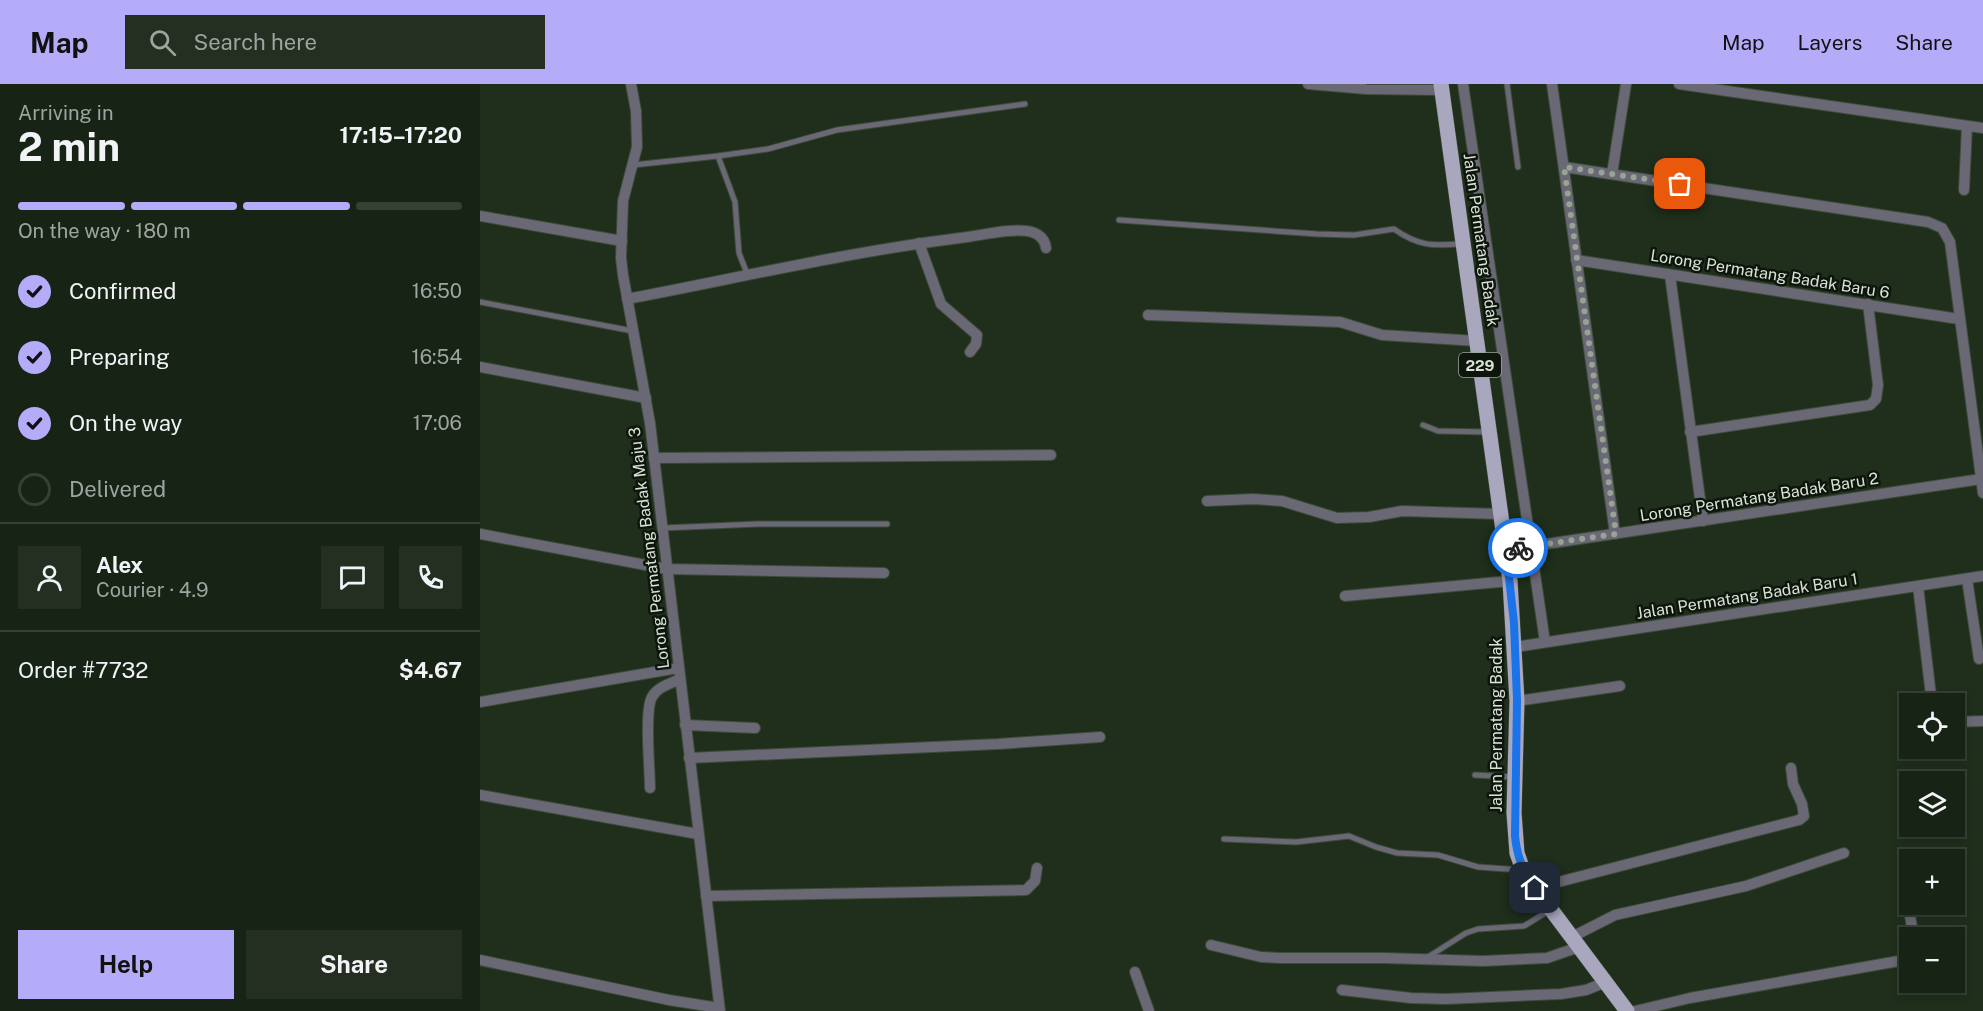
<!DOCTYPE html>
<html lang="en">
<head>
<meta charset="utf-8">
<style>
  :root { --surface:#172315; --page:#242f22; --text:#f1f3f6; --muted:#9ea4a0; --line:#364034; --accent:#b4acf9 }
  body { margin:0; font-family:"Public Sans",sans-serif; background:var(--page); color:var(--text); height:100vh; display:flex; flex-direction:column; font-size:22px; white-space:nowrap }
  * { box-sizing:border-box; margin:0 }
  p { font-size:20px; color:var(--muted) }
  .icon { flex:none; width:33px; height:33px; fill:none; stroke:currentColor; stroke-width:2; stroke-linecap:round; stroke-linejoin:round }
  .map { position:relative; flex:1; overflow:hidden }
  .panel { display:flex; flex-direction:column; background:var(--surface); width:480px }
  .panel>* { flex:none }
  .buttons { position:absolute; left:1419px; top:609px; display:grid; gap:12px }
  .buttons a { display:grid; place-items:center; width:66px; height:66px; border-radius:0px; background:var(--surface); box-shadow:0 3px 9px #0003,0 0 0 2px var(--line); font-size:30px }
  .pin { position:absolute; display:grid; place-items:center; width:51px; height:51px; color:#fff; margin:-26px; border-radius:12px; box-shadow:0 3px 9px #0006 }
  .courier { position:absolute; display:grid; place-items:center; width:60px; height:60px; margin:-30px; border:4px solid #1a73e8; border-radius:50%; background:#fff; color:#222; box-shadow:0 2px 8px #0007 }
  .headline em { font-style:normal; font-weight:700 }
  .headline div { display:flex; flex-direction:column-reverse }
  .headline { display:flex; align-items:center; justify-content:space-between; height:102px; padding:0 18px }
  h1 { font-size:39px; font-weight:700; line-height:45px }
  .bar { display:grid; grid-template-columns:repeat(4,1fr); gap:9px 6px; align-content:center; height:72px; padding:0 18px }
  .bar i { height:8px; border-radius:4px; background:var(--line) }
  .bar .on { background:var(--accent) }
  .bar p { grid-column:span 4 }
  .line { display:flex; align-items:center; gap:15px; padding:0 18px; border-top:2px solid var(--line) }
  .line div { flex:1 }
  .round { display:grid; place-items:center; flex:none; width:63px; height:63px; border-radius:0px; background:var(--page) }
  ol { padding:0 18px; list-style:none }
  li { display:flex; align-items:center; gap:18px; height:66px }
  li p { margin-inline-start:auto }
  li .icon { padding:6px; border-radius:50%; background:var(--accent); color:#111; stroke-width:4 }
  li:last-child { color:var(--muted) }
  li i { width:33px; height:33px; border:3px solid var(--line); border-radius:50% }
  .cta { display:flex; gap:12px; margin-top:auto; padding:12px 18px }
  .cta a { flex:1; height:69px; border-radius:0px; background:var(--accent); color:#111; font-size:24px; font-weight:700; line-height:69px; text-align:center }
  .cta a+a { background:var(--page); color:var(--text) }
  header { display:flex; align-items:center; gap:36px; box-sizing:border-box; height:84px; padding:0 30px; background:var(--accent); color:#111 }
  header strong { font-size:28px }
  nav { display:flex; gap:33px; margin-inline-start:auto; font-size:21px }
  .search { width:420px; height:54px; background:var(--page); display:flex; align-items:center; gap:15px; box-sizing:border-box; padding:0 21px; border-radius:0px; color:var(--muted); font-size:22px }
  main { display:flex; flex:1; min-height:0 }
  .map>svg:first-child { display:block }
</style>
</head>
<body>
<header>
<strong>Map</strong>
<div class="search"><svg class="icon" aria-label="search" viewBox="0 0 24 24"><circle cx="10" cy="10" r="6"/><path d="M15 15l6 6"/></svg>Search here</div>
<nav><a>Map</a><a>Layers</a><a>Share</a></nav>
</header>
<main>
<section class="panel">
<div class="headline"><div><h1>2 min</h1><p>Arriving in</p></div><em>17:15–17:20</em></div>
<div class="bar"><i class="on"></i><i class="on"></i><i class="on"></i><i></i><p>On the way · 180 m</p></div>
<ol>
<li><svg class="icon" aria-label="check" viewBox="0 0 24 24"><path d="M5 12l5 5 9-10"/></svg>Confirmed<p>16:50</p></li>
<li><svg class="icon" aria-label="check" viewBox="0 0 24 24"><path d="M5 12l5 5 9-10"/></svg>Preparing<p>16:54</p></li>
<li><svg class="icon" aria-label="check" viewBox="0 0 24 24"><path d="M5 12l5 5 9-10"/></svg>On the way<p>17:06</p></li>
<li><i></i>Delivered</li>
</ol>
<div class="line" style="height:108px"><a class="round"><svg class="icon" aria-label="person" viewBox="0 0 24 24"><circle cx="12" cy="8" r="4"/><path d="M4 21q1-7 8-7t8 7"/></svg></a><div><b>Alex</b><p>Courier · 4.9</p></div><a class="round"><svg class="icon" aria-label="chat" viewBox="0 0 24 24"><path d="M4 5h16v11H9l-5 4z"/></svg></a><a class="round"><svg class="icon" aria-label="phone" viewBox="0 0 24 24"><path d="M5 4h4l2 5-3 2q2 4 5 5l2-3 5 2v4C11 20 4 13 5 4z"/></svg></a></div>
<div class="line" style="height:78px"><div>Order #7732</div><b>$4.67</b></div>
<div class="cta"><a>Help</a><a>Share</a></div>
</section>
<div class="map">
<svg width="1503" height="927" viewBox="0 0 1503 927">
  <rect width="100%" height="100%" fill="#1f2f1c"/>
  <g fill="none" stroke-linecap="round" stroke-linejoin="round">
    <defs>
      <g id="lane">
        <polyline points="1027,0 1038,83"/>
        <polyline points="238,72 255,118 259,169 268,192"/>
        <polyline points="153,81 238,72 288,65 357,46 545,20"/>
        <path d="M639 136 837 150 874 151 914 145C938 162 952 162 980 160"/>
        <polyline points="0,218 153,247"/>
        <polyline points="943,341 958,347 1007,348"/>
        <polyline points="183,444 277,440 407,440"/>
        <polyline points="995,691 1033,693"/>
        <polyline points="744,755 816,758 869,752 896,763 917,769 958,771 998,783 1041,786"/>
        <polyline points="948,873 986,849 998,845 1044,842 1070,826"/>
      </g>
      <g id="street">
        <polyline points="151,0 156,27 157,63 143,117 141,174 143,191 170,339 240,927"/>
        <polyline points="828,0 886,5 961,6"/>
        <polyline points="983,0 1065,558"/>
        <polyline points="1072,0 1135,450"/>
        <polyline points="1199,0 1503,44"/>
        <polyline points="1084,83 1448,138 1462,144 1470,158 1503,409"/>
        <polyline points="1132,90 1146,0"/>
        <polyline points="1484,106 1487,42"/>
        <polyline points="0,132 142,157"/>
        <polyline points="439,159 461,220 497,251 496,260 490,268"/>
        <polyline points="1096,176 1479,235"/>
        <polyline points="1190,191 1223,437"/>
        <path d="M147 215C258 194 368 168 480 154 499 152 534 143 552 148 561 151 565 156 566 164"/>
        <polyline points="668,231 860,238 902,251 997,257"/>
        <polyline points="0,283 166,314"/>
        <polyline points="1210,348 1390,321 1396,315 1398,301 1388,220"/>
        <polyline points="174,374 571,371"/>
        <polyline points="727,417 773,415 802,417 857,434 889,433 922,427 1020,430"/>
        <polyline points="0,450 187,485 404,489"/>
        <polyline points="1026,466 1501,395"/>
        <polyline points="1487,495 1499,575"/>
        <polyline points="1438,502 1452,620"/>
        <polyline points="865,512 1030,497"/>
        <polyline points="1035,563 1503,492"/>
        <polyline points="1037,617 1140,602"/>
        <polyline points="0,618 198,584"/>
        <polyline points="1474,638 1503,637"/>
        <polyline points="205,641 275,644"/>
        <polyline points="209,674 518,660 620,653"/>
        <path d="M170 704C170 685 164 627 172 613 177 603 190 600 200 595"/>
        <polyline points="0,711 218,750"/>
        <polyline points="1055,804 1319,736 1324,732 1322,720 1313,700 1311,684"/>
        <polyline points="226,812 546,806 555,797 557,784"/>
        <polyline points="1430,832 1434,854"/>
        <polyline points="1092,853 1135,831 1266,802 1364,769"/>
        <polyline points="731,861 781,873 800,874 904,874 1003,877 1067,874 1099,863"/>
        <polyline points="0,876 189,916 239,924"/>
        <polyline points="655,888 669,927"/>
        <polyline points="862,906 931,914 966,915 1081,910 1106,906 1126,898"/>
        <polyline points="1155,927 1210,914 1430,875"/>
      </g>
      <polyline id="primary" points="961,0 1030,497 1037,617 1034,729 1037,769 1043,786 1055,804 1147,927"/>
    </defs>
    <!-- lane casing -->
    <use href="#lane" stroke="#3d4c3a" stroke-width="7"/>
    <!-- street casing -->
    <use href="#street" stroke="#3d4c3a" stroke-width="12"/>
    <!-- primary casing -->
    <use href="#primary" stroke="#3d4c3a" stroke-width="16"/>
    <!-- lane -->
    <use href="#lane" stroke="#696874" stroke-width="5"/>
    <!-- street -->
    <use href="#street" stroke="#696874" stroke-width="10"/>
    <!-- primary -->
    <use href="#primary" stroke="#a8a7be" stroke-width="15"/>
  </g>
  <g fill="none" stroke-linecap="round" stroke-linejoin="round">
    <!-- done -->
    <polyline stroke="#97a495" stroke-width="6" stroke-dasharray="0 10.8" points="1038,464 1136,450 1084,83 1200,100"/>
    <!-- route -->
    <path stroke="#1a73e8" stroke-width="8" d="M1038 464 1026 466 1034 539 1037 616 1035 752C1037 773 1043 787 1055 804"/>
  </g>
  <g text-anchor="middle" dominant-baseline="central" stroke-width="5" stroke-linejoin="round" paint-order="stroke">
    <!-- shield labels -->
    <rect fill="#0e150c" stroke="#9ba599" stroke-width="1.5" x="979" y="269" width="42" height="24" rx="4.5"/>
    <g font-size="15" font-weight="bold" fill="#d8e3d6">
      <text x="1000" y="281">229</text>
    </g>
    <!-- street labels -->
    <g font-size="16" fill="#d8e3d6" stroke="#0e150c">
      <text transform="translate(1001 156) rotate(82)">Jalan Permatang Badak</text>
      <text transform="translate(1290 190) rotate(9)">Lorong Permatang Badak Baru 6</text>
      <text transform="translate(1279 413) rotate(-9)">Lorong Permatang Badak Baru 2</text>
      <text transform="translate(169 464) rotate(-97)">Lorong Permatang Badak Maju 3</text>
      <text transform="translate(1267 512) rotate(-9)">Jalan Permatang Badak Baru 1</text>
      <text transform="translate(1016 641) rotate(-90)">Jalan Permatang Badak</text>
    </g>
  </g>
</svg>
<div class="buttons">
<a><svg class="icon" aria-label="locate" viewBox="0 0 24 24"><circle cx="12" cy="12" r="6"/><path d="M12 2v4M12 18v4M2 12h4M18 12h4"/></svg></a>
<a><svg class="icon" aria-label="layers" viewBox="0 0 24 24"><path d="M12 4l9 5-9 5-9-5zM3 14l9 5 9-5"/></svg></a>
<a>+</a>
<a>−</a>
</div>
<div class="pin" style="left:1200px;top:100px;background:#ea580c"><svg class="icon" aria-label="bag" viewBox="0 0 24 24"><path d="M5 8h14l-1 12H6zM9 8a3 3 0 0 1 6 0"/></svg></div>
<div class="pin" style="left:1055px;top:804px;background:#1f2937"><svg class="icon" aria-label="home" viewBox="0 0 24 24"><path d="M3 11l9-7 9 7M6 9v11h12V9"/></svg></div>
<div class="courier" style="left:1038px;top:464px"><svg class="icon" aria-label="bike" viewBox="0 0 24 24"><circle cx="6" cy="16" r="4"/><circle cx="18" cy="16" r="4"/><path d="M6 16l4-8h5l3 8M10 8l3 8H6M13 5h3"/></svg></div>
</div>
</main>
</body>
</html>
